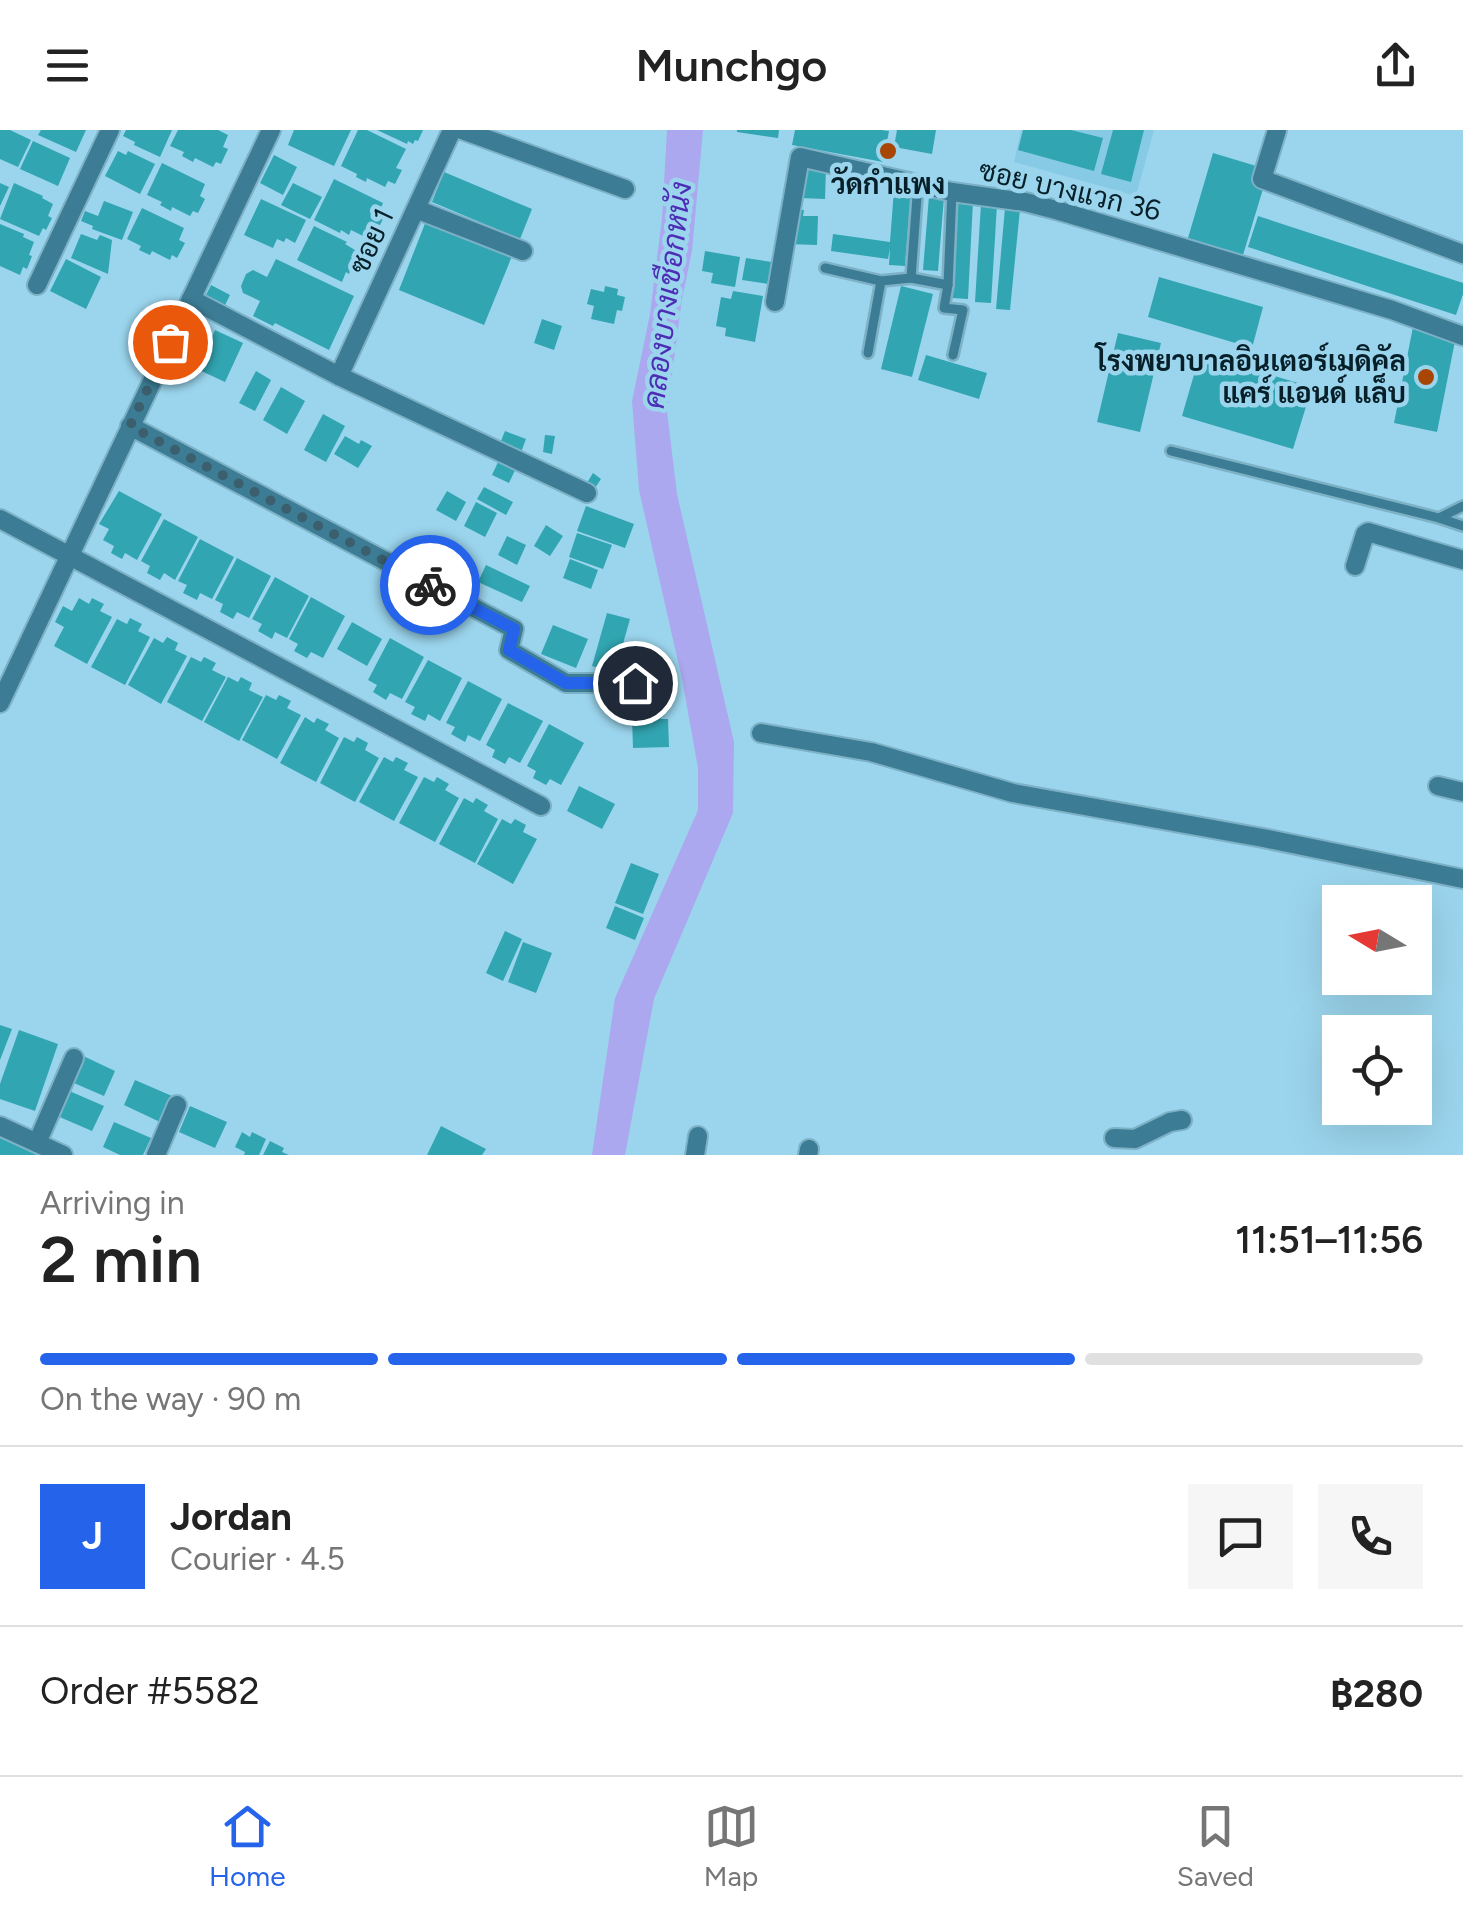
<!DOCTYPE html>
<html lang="en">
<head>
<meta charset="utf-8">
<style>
  :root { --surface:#fff; --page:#f6f6f6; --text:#222; --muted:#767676; --line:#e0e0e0; --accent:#2563eb }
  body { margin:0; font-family:Figtree,Sarabun,sans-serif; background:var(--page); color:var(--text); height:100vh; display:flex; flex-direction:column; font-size:38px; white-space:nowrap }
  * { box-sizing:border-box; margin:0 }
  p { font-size:32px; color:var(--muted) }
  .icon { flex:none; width:55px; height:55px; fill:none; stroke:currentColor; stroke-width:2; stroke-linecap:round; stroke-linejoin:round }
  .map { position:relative; height:1025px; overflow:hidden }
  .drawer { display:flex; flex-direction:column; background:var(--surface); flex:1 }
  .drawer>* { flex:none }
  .needle { width:65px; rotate:280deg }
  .fabs { position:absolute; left:1322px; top:755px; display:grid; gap:20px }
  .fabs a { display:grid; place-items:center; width:110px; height:110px; border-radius:0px; background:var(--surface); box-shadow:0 10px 40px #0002; font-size:50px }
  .pin { position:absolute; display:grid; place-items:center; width:85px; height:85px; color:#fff; margin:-42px; border:5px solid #fff; border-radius:50%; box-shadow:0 2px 10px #0007 }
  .courier { position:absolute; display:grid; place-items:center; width:100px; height:100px; margin:-50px; border:8px solid #2563eb; border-radius:50%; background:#fff; color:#222; box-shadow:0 2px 12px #0007 }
  .overview em { font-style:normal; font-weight:600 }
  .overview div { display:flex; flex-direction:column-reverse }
  .overview { display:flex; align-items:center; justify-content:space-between; height:170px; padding:0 40px }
  h1 { font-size:65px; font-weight:600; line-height:75px }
  .bar { display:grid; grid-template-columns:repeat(4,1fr); gap:15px 10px; align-content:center; height:120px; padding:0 40px }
  .bar i { height:12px; border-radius:8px; background:var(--line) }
  .bar .on { background:var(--accent) }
  .bar p { grid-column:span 4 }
  .line { display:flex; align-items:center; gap:25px; padding:0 40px; border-top:2px solid var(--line) }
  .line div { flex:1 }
  .round { display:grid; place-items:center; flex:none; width:105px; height:105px; border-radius:0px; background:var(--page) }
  header { display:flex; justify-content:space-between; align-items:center; height:130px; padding:0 40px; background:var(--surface); font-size:45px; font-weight:600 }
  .dock { display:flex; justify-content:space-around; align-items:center; height:140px; border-top:2px solid var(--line); background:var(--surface); font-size:28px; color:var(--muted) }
  .dock a { display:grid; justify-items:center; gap:5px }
  .dock .on { color:var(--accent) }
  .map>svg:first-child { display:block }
</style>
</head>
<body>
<header><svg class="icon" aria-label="menu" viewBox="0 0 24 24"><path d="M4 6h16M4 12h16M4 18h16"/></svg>Munchgo<svg class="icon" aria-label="share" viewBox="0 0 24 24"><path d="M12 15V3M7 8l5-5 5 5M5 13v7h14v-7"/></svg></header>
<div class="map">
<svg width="1463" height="1025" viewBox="0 0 1463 1025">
  <rect width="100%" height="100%" fill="#9bd5ed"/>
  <!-- built -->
  <polygon fill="#87cae5" points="1021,0 1154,0 1136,66 1014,32"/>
  <!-- water -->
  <polygon fill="#aba8ef" points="667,0 703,0 692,121 682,169 667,281 677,364 734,612 733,683 654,869 625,1025 592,1025 615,868 698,680 698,638 682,549 639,360 632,271 650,184 662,88"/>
  <!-- building -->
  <g fill="#31a5b1">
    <polygon points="0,0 10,0 31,10 18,37 0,29"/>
    <polygon points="41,0 86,0 76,22 38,5"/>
    <polygon points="126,0 172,0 160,27 134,15 135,12 123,6"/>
    <polygon points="178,0 218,0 228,5 223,17 228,19 221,34 216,32 213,37 195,28 193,32 182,26 184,22 170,16"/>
    <polygon points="294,0 351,0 334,36 288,15"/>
    <polygon points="358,0 367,0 406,19 396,38 402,40 395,54 388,51 385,57 367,48 366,52 356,47 357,44 341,36"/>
    <polygon points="377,0 423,0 418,11 415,10 413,14 408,11 407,14"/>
    <polygon points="737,0 779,0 778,8 737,2"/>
    <polygon points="795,0 881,0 889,1 883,32 792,15"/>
    <polygon points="897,0 936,0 932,24 894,17"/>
    <polygon points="1023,0 1071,0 1103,8 1094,41 1018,20"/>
    <polygon points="1113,0 1144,0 1131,52 1101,44"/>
    <polygon points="33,11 70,28 58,56 20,39"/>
    <polygon points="118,21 126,25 128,21 155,34 140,64 105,46"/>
    <polygon points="1213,23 1263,38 1257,57 1263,59 1243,125 1188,108"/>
    <polygon points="274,25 297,37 283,65 260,53"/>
    <polygon points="162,33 205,54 200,66 205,69 198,83 193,81 190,86 172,77 171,81 160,75 162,72 147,65"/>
    <polygon points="801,37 826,38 825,69 800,68"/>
    <polygon points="444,42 532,79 520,109 432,72"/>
    <polygon points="334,49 383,73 378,84 384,87 375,105 372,103 369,109 351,100 349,105 341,100 340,103 314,90"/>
    <polygon points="0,53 9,57 0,76"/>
    <polygon points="14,53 43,66 42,68 53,74 48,86 52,88 46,100 43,98 39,106 0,89"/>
    <polygon points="293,53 322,67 310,89 281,75"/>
    <polygon points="894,59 911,61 905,136 889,135 890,118 888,129 831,121 833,104 890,112"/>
    <polygon points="929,66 944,67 938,141 923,140"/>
    <polygon points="261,69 306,90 295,113 286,108 284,112 277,109 273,118 244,105"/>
    <polygon points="958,70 973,71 968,169 952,168"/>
    <polygon points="104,71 133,82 122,110 92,99 93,96 81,91 85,81 98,86"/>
    <polygon points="981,74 997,75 991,173 975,172"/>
    <polygon points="142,78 184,98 179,110 185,113 177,128 172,125 170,130 152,121 150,125 139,120 141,116 127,109"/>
    <polygon points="1005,78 1020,79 1010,180 996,179"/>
    <polygon points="788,79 804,80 803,86 818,86 817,115 787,114"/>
    <polygon points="1258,86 1463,153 1463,164 1456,185 1248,117"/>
    <polygon points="426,91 512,126 484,195 399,160"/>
    <polygon points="0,94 24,104 23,107 34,112 29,125 32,126 27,139 23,137 20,145 0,136"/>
    <polygon points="314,96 347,112 345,114 355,120 353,124 360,127 353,140 351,139 349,144 346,142 342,152 297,130"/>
    <polygon points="81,104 97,110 100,105 112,110 108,144 71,128"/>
    <polygon points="705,121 740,127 735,157 711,153 713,143 702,141"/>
    <polygon points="746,128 772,132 769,154 742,150"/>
    <polygon points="66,129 101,147 86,179 50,161"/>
    <polygon points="276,129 354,166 329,220 275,193 273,196 253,186 260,171 243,163 241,156 246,144 253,140 267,147"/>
    <polygon points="1159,147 1263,177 1252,218 1148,187"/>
    <polygon points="211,155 230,165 224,177 205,167"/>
    <polygon points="605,156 618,159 617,165 625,167 622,181 617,180 614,194 591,189 594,176 587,174 591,159 604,162"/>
    <polygon points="901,156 933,164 912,247 881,239"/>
    <polygon points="733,161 763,166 755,212 725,206 726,198 716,196 721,167 731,169"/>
    <polygon points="542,189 562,196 554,220 534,213"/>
    <polygon points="1414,192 1457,201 1437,302 1394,293"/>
    <polygon points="215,200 243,213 225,252 197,239"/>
    <polygon points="1118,203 1161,213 1140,302 1097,292"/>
    <polygon points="1200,224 1312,257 1293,319 1182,286"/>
    <polygon points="926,225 987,243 979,269 918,250"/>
    <polygon points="256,241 271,250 255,281 239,273"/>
    <polygon points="281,257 305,271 287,304 263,290"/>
    <polygon points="323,284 345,296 326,332 304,320"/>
    <polygon points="505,301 526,309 520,325 499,316"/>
    <polygon points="545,305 555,306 552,324 543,322"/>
    <polygon points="345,306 359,314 361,310 372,316 358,338 334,324"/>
    <polygon points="499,330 516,338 509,353 492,345"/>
    <polygon points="593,343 601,349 593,361 585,356"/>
    <polygon points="484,357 513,372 506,385 477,369"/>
    <polygon points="119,361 162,384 137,430 125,423 122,429 111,423 114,416 103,410 109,399 99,394"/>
    <polygon points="447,361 466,372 456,391 436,380"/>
    <polygon points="476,372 497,383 485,407 464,396"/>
    <polygon points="586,376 634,394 625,418 577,401"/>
    <polygon points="164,389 198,407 175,450 164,443 160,450 147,443 150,436 141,431"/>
    <polygon points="546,395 563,406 550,426 534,416"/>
    <polygon points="577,403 612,415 603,439 569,427"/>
    <polygon points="507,406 526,415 517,435 498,425"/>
    <polygon points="200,409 234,427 212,469 200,463 197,470 183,463 187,455 178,451"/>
    <polygon points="237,428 271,446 249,488 237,482 233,489 220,482 223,474 215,470"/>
    <polygon points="570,429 598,440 591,459 563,448"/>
    <polygon points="486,435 530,456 522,472 478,452"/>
    <polygon points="275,447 309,466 287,508 275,502 272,509 258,501 262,494 252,489"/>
    <polygon points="311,467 345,486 323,528 311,522 307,528 294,521 298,514 289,509"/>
    <polygon points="79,468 89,474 92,468 104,474 100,481 112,487 87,534 54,516 64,497 55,492 63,476 72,481"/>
    <polygon points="607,483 630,489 615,542 592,536"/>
    <polygon points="130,488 142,494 138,501 150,507 125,555 91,537 117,489 127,494"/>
    <polygon points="352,492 382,509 367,536 337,519"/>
    <polygon points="553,495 588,509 576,538 541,524"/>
    <polygon points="167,507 178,513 175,520 187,526 161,574 128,555 154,508 163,513"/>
    <polygon points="390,508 424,527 402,569 390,563 386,570 373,562 377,555 368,550"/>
    <polygon points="191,527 201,532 204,527 216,533 212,540 226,547 202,591 167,572"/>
    <polygon points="428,530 462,548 440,591 428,584 425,591 411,584 415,577 405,572"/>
    <polygon points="228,547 238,552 241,547 252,553 249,560 263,567 239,611 204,592"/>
    <polygon points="468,551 502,569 480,611 468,605 465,612 451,604 455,597 446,593"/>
    <polygon points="266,565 276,570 279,565 291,571 287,578 301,585 277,629 242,610"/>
    <polygon points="508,573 543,591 520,633 509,627 505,634 492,627 495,620 486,615"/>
    <polygon points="648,585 661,585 661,589 668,589 669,617 633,618 632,588 648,588"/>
    <polygon points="305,587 314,593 317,588 329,594 325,600 339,608 316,652 280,633"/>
    <polygon points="549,594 584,613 561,655 550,649 546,655 533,648 536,641 527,636"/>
    <polygon points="344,607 354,612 357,607 368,613 365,620 379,628 355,672 320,653"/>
    <polygon points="384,627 393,632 396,627 408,633 404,640 418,647 394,691 359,672"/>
    <polygon points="424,647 434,652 437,647 449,654 445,660 459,668 435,712 399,693"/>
    <polygon points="579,656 615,674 602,699 567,681"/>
    <polygon points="464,668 473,673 476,668 488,675 484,681 498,689 475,733 439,714"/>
    <polygon points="502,689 511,694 515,689 526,695 523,702 537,709 513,754 477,734"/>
    <polygon points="631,733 659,744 643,784 615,773"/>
    <polygon points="615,776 644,788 635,810 606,798"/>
    <polygon points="505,801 522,809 503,851 486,843"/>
    <polygon points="523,812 552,823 536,863 508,852"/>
    <polygon points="0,895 12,899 0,930"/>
    <polygon points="19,900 58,914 35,981 0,969 0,954"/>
    <polygon points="79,924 115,941 104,966 67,950"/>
    <polygon points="135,950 172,966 160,992 124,975"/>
    <polygon points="67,960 104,976 92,1001 55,985"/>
    <polygon points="190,976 227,992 215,1018 179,1002"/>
    <polygon points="114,992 151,1008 143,1025 120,1025 103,1017"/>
    <polygon points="441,996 486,1019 482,1025 427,1025"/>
    <polygon points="242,1002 250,1007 252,1002 266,1009 259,1025 244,1025 245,1022 235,1017"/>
    <polygon points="0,1008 37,1025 0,1025"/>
    <polygon points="270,1011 284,1018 282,1022 289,1025 263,1025"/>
  </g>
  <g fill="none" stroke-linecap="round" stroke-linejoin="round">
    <defs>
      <g id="lane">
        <polyline points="952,62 948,155 944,178 963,180 953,225"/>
        <polyline points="825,138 881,151 911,148 948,155"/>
        <polyline points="911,148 918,53"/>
        <polyline points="868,223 881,151"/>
        <polyline points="1171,321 1439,388 1463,376"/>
        <polyline points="1439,388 1463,396"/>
      </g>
      <g id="street">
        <polyline points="462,0 625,59"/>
        <polyline points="1277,0 1262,49 1463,124"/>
        <polyline points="416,79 523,121"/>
        <polyline points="37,155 110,0"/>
        <polyline points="191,169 339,246 587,363"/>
        <polyline points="775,172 800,27 952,62 1025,72 1056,80 1392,180 1463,206"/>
        <polyline points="339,246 452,0"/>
        <polyline points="130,296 514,499 509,520 566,553 635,553"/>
        <polyline points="0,389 541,676"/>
        <polyline points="1355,436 1365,404 1368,402 1463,430"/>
        <polyline points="0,573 271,0"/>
        <polyline points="761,603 871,622 1013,663 1263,708 1463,749"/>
        <polyline points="1438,656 1463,662"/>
        <polyline points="0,996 63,1025"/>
        <polyline points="1114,1008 1135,1009 1170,992 1182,990"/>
        <polyline points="37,1013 74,928"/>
        <polyline points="156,1025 177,975"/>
        <polyline points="695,1025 698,1006"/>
        <polyline points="808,1025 809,1019"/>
      </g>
    </defs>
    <!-- lane casing -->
    <use href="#lane" stroke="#7db1c6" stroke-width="14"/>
    <!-- street casing -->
    <use href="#street" stroke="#7db1c6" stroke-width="22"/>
    <!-- lane -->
    <use href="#lane" stroke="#3c7d95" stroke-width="9"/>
    <!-- street -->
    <use href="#street" stroke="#3c7d95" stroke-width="18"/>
  </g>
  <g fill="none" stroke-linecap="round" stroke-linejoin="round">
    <!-- done -->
    <polyline stroke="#3b5f6d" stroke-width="10" stroke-dasharray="0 18" points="170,212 130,296 430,455"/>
    <!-- route -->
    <polyline stroke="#2563eb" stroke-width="12" points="430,455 514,499 509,520 566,553 635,553"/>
  </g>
  <!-- markers -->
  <g fill="#a84606" stroke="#9bd5ed" stroke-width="4">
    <circle cx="888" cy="21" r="10"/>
    <circle cx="1426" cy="247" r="10"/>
  </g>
  <g text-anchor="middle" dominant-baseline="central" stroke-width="9" stroke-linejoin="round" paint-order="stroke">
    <!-- poi labels -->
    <g font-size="28" font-weight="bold" fill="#071f28" stroke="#9bd5ed">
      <text x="888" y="54">วัดกำแพง</text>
      <text x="1406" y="231" text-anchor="end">โรงพยาบาลอินเตอร์เมดิคัล<tspan x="1406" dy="32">แคร์ แอนด์ แล็บ</tspan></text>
    </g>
    <!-- street labels -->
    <g font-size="28" fill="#071f28" stroke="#9bd5ed">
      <text transform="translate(1070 60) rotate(13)">ซอย บางแวก 36</text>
      <text transform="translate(371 111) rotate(-65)">ซอย 1</text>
    </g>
    <!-- water labels -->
    <g font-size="30" font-style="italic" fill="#4d2db5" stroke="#9bd5ed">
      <text transform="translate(667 165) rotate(-83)">คลองบางเชือกหนัง</text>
    </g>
  </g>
</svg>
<div class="fabs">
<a><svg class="needle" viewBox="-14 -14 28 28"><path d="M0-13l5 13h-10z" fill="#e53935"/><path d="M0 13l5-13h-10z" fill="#767676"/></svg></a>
<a><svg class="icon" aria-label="locate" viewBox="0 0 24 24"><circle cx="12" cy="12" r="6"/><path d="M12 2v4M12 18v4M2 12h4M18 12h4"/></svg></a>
</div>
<div class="pin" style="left:170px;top:212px;background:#ea580c"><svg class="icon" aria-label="bag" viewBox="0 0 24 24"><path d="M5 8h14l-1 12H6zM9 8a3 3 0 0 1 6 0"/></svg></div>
<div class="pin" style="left:635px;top:553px;background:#1f2937"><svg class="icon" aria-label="home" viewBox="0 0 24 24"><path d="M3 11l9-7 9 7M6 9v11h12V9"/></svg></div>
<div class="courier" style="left:430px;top:455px"><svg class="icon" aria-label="bike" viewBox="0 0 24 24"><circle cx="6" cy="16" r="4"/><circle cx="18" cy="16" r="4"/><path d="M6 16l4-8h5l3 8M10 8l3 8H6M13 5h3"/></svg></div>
</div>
<section class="drawer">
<div class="overview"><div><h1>2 min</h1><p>Arriving in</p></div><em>11:51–11:56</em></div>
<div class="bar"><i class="on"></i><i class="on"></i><i class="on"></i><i></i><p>On the way · 90 m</p></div>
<div class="line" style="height:180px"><b class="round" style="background:var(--accent);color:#fff">J</b><div><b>Jordan</b><p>Courier · 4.5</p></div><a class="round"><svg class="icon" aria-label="chat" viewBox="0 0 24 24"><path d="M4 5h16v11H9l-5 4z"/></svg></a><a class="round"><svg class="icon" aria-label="phone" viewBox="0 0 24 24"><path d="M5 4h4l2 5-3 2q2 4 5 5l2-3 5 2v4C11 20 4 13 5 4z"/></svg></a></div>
<div class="line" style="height:130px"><div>Order #5582</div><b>฿280</b></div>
</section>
<nav class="dock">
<a class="on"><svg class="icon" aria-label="home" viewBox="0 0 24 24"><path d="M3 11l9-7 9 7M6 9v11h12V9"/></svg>Home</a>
<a><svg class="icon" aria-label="map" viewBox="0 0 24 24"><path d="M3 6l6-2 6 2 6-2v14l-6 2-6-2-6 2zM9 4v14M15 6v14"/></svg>Map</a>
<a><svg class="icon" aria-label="saved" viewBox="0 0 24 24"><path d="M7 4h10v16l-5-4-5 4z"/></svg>Saved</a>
</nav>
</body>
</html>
